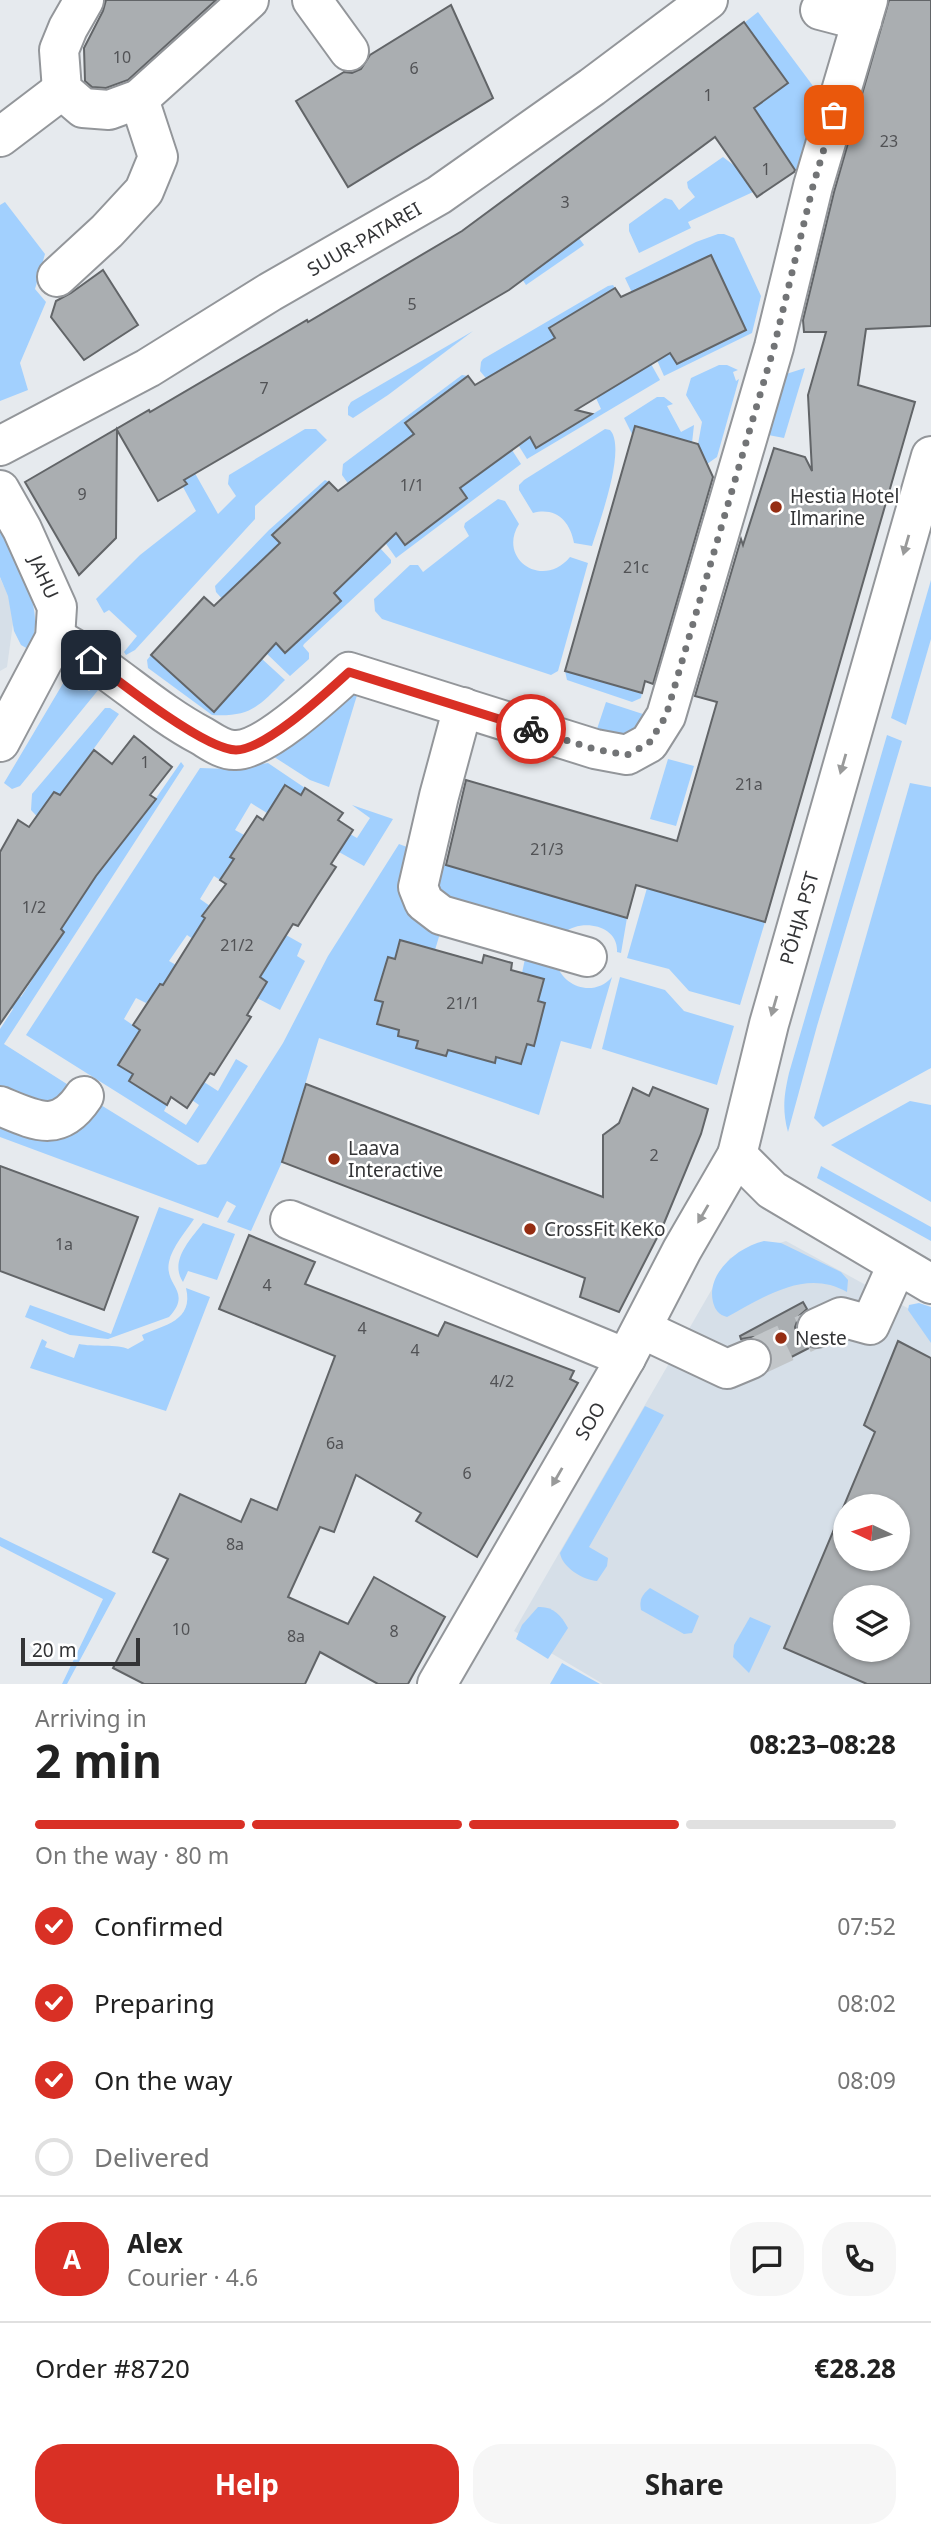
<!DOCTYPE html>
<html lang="en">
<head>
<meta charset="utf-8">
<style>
  :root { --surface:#fff; --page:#f6f6f6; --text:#222; --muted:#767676; --line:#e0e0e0; --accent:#d93025 }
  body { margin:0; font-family:"Noto Sans",sans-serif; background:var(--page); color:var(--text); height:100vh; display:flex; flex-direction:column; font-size:26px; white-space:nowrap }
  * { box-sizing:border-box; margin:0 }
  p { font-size:23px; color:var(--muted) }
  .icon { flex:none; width:38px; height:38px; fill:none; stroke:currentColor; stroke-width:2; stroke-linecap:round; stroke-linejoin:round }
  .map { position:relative; height:1684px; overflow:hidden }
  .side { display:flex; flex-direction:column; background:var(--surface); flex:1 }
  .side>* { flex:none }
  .needle { width:46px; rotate:274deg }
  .buttons { position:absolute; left:833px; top:1494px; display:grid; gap:14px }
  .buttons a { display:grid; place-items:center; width:77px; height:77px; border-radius:50%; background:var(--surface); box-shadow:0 2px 5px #0004; font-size:35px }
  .scale { position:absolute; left:21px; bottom:18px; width:119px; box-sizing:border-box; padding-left:7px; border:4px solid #333436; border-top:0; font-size:19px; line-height:24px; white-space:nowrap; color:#333436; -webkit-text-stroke:5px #fff; paint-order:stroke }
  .pin { position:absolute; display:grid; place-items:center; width:60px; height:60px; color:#fff; margin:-30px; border-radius:14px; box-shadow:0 4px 10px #0006 }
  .courier { position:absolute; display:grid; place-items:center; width:70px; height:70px; margin:-35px; border:5px solid #d93025; border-radius:50%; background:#fff; color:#222; box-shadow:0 2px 9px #0007 }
  .head em { font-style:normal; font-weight:700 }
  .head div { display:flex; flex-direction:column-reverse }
  .head { display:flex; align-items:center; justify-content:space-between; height:119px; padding:0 35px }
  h1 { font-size:46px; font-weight:700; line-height:52px }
  .bar { display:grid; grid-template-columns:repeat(4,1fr); gap:10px 7px; align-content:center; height:84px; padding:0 35px }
  .bar i { height:9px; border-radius:5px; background:var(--line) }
  .bar .active { background:var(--accent) }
  .bar p { grid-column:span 4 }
  .line { display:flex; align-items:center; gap:18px; padding:0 35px; border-top:2px solid var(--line) }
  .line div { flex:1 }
  .round { display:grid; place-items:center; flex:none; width:74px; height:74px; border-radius:28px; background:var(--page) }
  ol { padding:0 35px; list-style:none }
  li { display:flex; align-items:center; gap:21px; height:77px }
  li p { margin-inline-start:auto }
  li .icon { padding:7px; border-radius:50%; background:var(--accent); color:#fff; stroke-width:4 }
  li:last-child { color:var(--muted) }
  li i { width:38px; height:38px; border:4px solid var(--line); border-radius:50% }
  .button { display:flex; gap:14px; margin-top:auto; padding:14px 35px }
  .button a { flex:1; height:80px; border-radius:28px; background:var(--accent); color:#fff; font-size:28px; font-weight:700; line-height:80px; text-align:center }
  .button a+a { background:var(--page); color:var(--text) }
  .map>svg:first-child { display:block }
</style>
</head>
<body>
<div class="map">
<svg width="931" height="1684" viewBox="0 0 931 1684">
  <rect width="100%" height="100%" fill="#e6eaee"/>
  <!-- built -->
  <g fill="#d6dfe8" fill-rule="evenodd">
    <polygon points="0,578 15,609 7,667 0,671"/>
    <path d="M786 1241 931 1321V1684H603L514 1631 730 1258ZM845 1507H898V1559H845ZM845 1598H898V1650H845Z"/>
  </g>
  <!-- green -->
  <g fill="#a2d0fe">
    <polygon points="758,12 819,94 796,171 754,109 788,83 744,23"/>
    <polygon points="723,157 736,167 753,192 688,222 691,228 639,253 629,231 629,224 665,198 672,200 679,210 695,197 688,188 687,182"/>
    <polygon points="5,202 45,254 35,289 46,302 20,363 28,390 0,401 0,205"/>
    <polygon points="483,218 579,238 584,245 526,285"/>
    <polygon points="718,234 724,234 734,238 761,296 752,333 664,376 656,358 669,350 677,364 746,330 711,255 637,303 625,278 696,242"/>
    <polygon points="613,285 615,288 549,328 555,338 494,374 494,388 480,371 481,362 483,359 608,286"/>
    <polygon points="473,331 388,395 353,418 348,415 348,407 351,402"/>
    <polygon points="651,364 660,380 527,459 517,443 528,434 537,448 601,409 596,398"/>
    <polygon points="719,365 727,365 738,370 733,372 736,381 739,379 717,457 707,464 698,444 702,422 686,395 691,378"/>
    <polygon points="805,368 784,438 763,434 783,375"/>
    <polygon points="462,375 468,376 406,422 414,434 355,478 354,492 342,475 343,464"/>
    <polygon points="657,397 664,397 673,404 667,406 681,432 694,425 692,443 635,427 632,434 624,418"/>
    <polygon points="154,421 192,468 218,514 236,496 228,484 229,475 305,429 316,429 327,440 255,506 255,519 135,650 126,655 124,652 137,636 109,610 104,613 96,599 140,555 196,511 183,487 186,484"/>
    <path d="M605 429 610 430C627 448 599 523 592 546L574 543C570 521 556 507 533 513L519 490V485L524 480Z"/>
    <polygon points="512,450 521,464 396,558 384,541 395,531 406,545 467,499 460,488"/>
    <polygon points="325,480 329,482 273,535 280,543 229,591 224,601 216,592 215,586 269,530"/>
    <path d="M498 499 505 501 519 524C497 559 543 590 570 557L588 563 558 671 551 675 382 619 375 611 374 599 410 565H418L423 572 469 536 464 527 465 523Z"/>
    <path d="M0 529C16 563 50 613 28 649L21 645 14 631 8 596 0 577Z"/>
    <polygon points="380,548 391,560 391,563 304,644 303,646 309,653 309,659 290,676 265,652 274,640 286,653 341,601 334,593"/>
    <polygon points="931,580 931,639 906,725 891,718"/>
    <path d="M151 655 214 712 262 659 285 680C259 706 251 717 212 715L148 668 147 660Z"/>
    <polygon points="565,671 642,693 641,698 632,702 567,680"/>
    <polygon points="68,675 89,691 94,686 99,689 20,786 12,789 4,783"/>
    <polygon points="354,690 358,692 329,787 310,780 268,753"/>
    <path d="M606 702 649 716C638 734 615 738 595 735Z"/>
    <polygon points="105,708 110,708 119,714 60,795 54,792 41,810 45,825 31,810 32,794"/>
    <path d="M887 735 902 741 817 1026 788 1132C782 1110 784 1095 789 1073Z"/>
    <polygon points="668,759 694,766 676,826 650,819"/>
    <polygon points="181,762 184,766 4,1044 70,1086 58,1102 40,1104 0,1087 0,1029 13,1009 5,1002 12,991 21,997 32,980 27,974 50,953 64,933 56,926 122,843 115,838 134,812 143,817"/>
    <polygon points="268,763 305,788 301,795 267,813 251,803 235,830 244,835 230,857 234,859 220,880 214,876 200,899 210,906 209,921 196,941 187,935 169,961 176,965 163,985 160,984 146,1003 136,998 124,1019 140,1030 118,1065 133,1074 129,1081 167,1105 164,1111 186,1125 199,1105 192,1100 204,1082 218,1091 236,1059 248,1066 198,1143 26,1035 200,768 230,769"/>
    <polygon points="910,783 931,787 931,1068 823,1127 814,1118"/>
    <polygon points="352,805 393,819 364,866 339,852 350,834 357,838 370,818"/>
    <path d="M399 844 415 850 441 930 435 950 401 940 395 959 388 958 376 999 383 1002 377 1024 399 1030 398 1036 418 1041 416 1048 445 1056 448 1050 494 1063 496 1057 521 1064 527 1044 534 1045 545 1004 538 1001 544 979 522 973 526 954 556 962C562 987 594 998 612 977L591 1049 561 1041 539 1115 319 1038 282 1162 251 1231 227 1222 236 1206 227 1201 218 1218 0 1137V1120L96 1102 198 1165 206 1164 283 1043 328 956Z"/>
    <path d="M440 863 627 918 621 953 617 952C619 925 581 918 564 933L444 898 436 889Z"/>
    <polygon points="647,888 765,922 740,1005 689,991 669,969 627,958"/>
    <polygon points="286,935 302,944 297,956 305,961 280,1010 257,998 267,982 252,972"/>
    <polygon points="620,977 665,990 684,1011 734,1026 717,1085 602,1049"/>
    <polygon points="910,1101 931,1105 931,1202 831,1145"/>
    <polygon points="821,1166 931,1227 931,1241 817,1178"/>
    <path d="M159 1207 194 1219C186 1231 172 1247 169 1262 164 1286 193 1291 169 1317L108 1339 70 1335 25 1317 30 1305 111 1334Z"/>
    <path d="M203 1223 235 1234 217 1280 188 1271 183 1282C169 1261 190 1240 203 1223Z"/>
    <path d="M764 1241 781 1243 841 1272 848 1280 847 1292C805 1268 765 1297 727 1317 719 1315 715 1310 713 1302 706 1273 738 1247 764 1241Z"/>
    <path d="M186 1288 210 1297 166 1411 30 1368 42 1339 47 1342 45 1347 74 1358 79 1344C92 1347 119 1344 128 1349L144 1340 142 1335C164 1325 194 1321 186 1288Z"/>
    <polygon points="919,1303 931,1307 931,1343 908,1310 909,1305"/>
    <path d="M645 1406 664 1415 589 1547 608 1558 607 1566 597 1581C583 1580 562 1567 560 1553Z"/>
    <polygon points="0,1537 116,1593 67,1684 62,1684 103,1599 0,1546"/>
    <path d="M650 1588 699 1616 692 1633 684 1634 641 1610C639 1599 642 1595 650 1588Z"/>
    <path d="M538 1607C553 1606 561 1615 568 1628L548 1659 516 1639 522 1625Z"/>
    <polygon points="750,1617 771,1626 749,1673 733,1657 734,1645"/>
    <polygon points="562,1663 600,1684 550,1684"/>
  </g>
  <!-- building -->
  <g fill="#aaaeb1" stroke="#626568" stroke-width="2" fill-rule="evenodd">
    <polygon points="106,0 216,0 128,80 106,88 92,87 85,81 84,48 103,11"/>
    <polygon points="889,0 931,0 931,326 866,329 858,385 915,402 765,922 636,885 627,918 446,865 466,780 677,841 717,702 695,696 741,539 743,545 774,448 805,457 812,471 808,395 826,332 804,332 803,320 834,192"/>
    <polygon points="451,5 493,98 348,187 296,101 344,72 352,73 361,69 370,55"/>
    <polygon points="744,22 788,83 754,108 795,170 794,172 757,197 715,137 509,290 184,480 187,484 158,501 117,430 116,538 79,575 25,482 149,410 150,412 307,320 308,322 462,231"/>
    <polygon points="711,255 746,330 677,364 670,353 576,410 592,414 536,448 530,437 460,488 467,498 405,545 396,533 334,593 341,601 285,653 276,643 214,712 151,655 204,597 214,606 280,543 272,535 329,482 338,491 414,434 405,423 468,376 475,385 555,338 549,328 615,288 621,297"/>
    <polygon points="103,270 138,325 84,360 51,317 56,301 71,293"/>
    <polygon points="635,426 698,444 713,477 653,684 645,681 642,693 565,671"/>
    <polygon points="134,736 172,767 150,795 156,799 96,876 61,929 64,932 0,1024 0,852 18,820 29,827 54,792 60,795 94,750 112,764"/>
    <polygon points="285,785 301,795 305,788 343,813 338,820 353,830 331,864 336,867 317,896 298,926 293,924 260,977 267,982 247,1015 251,1017 214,1075 210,1073 187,1108 171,1097 167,1105 129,1081 133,1074 118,1065 140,1030 133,1025 160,984 163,985 205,918 202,916 226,884 220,880 234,859 230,857 257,816 263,820"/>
    <polygon points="400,940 482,963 484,955 512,963 511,970 544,979 538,1001 545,1003 534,1046 527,1044 521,1064 496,1057 495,1063 448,1050 446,1056 416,1048 418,1041 398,1036 399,1030 377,1024 383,1002 375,1000 388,957 395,959"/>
    <polygon points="306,1084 603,1197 603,1135 619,1123 633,1088 649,1096 653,1087 708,1109 701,1134 662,1228 619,1312 580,1297 585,1278 282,1162"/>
    <polygon points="0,1166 138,1217 104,1310 0,1271"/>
    <polygon points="249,1235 315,1262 305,1284 438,1336 445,1322 574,1371 570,1379 578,1383 477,1557 416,1521 421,1513 356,1475 334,1532 320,1527 288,1597 348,1624 374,1577 445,1617 408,1684 378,1684 320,1652 305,1684 144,1684 113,1668 168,1559 153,1552 180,1494 241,1522 251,1499 277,1510 335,1356 219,1309"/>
    <polygon points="803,1302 807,1309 799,1316 795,1327 797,1338 809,1348 770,1368 773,1361 771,1351 765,1342 753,1337 741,1339 740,1336"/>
    <path d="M898 1341 931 1358V1684H867L784 1648 875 1432 864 1425ZM845 1507H898V1559H845ZM845 1598H898V1650H845Z"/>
  </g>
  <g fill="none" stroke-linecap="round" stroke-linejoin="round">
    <!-- minor-tunnel -->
    <polyline stroke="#c2c6c9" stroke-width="38" stroke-dasharray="38 19" stroke-linecap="butt" points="751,1359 817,1328"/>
    <defs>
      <g id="minor">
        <polyline points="84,0 68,28 59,50 62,90 83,108 109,110 139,99 249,0"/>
        <polyline points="312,0 349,51"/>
        <polyline points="820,10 862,21"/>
        <polyline points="0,137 62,90"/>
        <polyline points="57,277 107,231 144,191 158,157 139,99"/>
        <polyline points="0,446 148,368 270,292 439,195 592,87 708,0"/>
        <polyline points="0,490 22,529 57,607 55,638 0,742"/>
        <path d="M55 638C107 664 149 708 202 736 212 742 224 751 236 750 265 750 327 692 349 672L595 749 627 755 649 743 666 716 774 347 813 186 868 0"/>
        <polyline points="463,707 439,796 418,887 424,902 441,915 587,957"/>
        <path d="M0 1106C36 1121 59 1134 84 1096"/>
        <polyline points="290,1220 626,1358"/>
        <polyline points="817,1328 841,1317 870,1325 897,1265"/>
        <polyline points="642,1329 727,1369 751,1359"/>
        <polyline points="437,1684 626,1358 682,1250 737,1155"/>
      </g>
      <polyline id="major" points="931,456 769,1024 737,1155 772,1190 931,1284"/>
    </defs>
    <!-- minor casing -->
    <use href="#minor" stroke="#93969a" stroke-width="42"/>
    <!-- major casing -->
    <use href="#major" stroke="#93969a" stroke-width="42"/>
    <!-- minor -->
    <use href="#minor" stroke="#fff" stroke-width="38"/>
    <!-- major -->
    <use href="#major" stroke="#fff" stroke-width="38"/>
  </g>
  <!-- one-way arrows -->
  <defs><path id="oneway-solid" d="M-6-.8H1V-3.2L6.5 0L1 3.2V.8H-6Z" transform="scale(1.75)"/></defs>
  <g fill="#999a9a">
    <use href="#oneway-solid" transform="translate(906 545) rotate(106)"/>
    <use href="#oneway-solid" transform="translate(843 764) rotate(106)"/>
    <use href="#oneway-solid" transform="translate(774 1006) rotate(106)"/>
    <use href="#oneway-solid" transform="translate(703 1214) rotate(120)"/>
    <use href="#oneway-solid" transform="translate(557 1477) rotate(120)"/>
  </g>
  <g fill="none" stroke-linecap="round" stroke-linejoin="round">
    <!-- done -->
    <polyline stroke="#727476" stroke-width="7" stroke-dasharray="0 12.6" points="531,729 594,749 627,755 649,743 666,716 774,347 813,186 834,115"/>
    <!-- route -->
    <path stroke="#d93025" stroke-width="9" d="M91 660C118 681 205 750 236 750 265 750 327 692 349 672L531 729"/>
  </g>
  <!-- markers -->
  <g fill="#952d12" stroke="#fff" stroke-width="2.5">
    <circle cx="776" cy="507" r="7"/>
    <circle cx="334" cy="1159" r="7"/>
    <circle cx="530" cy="1229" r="7"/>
    <circle cx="781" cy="1338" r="7"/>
  </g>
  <g text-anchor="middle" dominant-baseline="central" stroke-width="5" stroke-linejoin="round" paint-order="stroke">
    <!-- number labels -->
    <g font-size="16" fill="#515255">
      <text x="122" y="57">10</text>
      <text x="414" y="68">6</text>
      <text x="708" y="95">1</text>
      <text x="889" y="141">23</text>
      <text x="766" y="169">1</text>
      <text x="565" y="202">3</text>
      <text x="412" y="304">5</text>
      <text x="264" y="388">7</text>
      <text x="412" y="485">1/1</text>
      <text x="82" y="494">9</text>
      <text x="636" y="567">21c</text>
      <text x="145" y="762">1</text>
      <text x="749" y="784">21a</text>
      <text x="547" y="849">21/3</text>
      <text x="34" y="907">1/2</text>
      <text x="237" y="945">21/2</text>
      <text x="463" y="1003">21/1</text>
      <text x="654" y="1155">2</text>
      <text x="64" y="1244">1a</text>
      <text x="267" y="1285">4</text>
      <text x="362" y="1328">4</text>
      <text x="415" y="1350">4</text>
      <text x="502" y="1381">4/2</text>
      <text x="335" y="1443">6a</text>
      <text x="467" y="1473">6</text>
      <text x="235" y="1544">8a</text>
      <text x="181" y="1629">10</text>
      <text x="394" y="1631">8</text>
      <text x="296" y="1636">8a</text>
    </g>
    <!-- street labels -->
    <g font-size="19" fill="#333436" stroke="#fff">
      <text transform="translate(364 239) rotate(-30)">SUUR-PATAREI</text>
      <text transform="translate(44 577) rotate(66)">JAHU</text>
      <text transform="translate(799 918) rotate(-74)">PÕHJA PST</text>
      <text transform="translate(590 1421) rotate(-60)">SOO</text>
    </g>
    <!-- poi labels -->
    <g font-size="19" fill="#333436" stroke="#fff" text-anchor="start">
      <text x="790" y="496">Hestia Hotel<tspan x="790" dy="22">Ilmarine</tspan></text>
      <text x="348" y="1148">Laava<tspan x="348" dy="22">Interactive</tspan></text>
      <text x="544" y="1229">CrossFit KeKo</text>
      <text x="795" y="1338">Neste</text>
    </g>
  </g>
</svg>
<div class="buttons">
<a><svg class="needle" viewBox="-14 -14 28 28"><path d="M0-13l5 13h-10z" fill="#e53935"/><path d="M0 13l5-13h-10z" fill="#767676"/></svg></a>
<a><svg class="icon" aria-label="layers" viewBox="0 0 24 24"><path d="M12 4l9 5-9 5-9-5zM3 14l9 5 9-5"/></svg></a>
</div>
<div class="scale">20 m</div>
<div class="pin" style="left:834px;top:115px;background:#ea580c"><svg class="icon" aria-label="bag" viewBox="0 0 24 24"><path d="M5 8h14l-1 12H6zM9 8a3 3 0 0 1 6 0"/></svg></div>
<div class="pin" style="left:91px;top:660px;background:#1f2937"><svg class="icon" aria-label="home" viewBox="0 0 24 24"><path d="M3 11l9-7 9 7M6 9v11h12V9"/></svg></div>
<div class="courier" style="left:531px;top:729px"><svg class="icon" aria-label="bike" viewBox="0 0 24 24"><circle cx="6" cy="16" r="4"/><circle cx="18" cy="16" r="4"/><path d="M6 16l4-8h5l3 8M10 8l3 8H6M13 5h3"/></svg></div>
</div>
<section class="side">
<div class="head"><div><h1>2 min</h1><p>Arriving in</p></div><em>08:23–08:28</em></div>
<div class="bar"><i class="active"></i><i class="active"></i><i class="active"></i><i></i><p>On the way · 80 m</p></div>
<ol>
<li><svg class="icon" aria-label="check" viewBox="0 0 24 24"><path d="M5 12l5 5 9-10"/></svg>Confirmed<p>07:52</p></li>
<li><svg class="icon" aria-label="check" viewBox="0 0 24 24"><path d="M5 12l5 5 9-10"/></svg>Preparing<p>08:02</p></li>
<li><svg class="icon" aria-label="check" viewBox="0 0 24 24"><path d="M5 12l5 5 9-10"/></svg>On the way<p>08:09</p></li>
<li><i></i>Delivered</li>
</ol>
<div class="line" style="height:126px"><b class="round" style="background:var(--accent);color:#fff">A</b><div><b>Alex</b><p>Courier · 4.6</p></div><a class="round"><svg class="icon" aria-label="chat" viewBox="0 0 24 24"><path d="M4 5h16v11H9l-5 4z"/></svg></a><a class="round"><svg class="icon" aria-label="phone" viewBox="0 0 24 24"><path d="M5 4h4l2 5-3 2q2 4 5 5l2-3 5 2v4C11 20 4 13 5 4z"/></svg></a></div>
<div class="line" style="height:91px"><div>Order #8720</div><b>€28.28</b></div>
<div class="button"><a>Help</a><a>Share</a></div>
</section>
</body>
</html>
